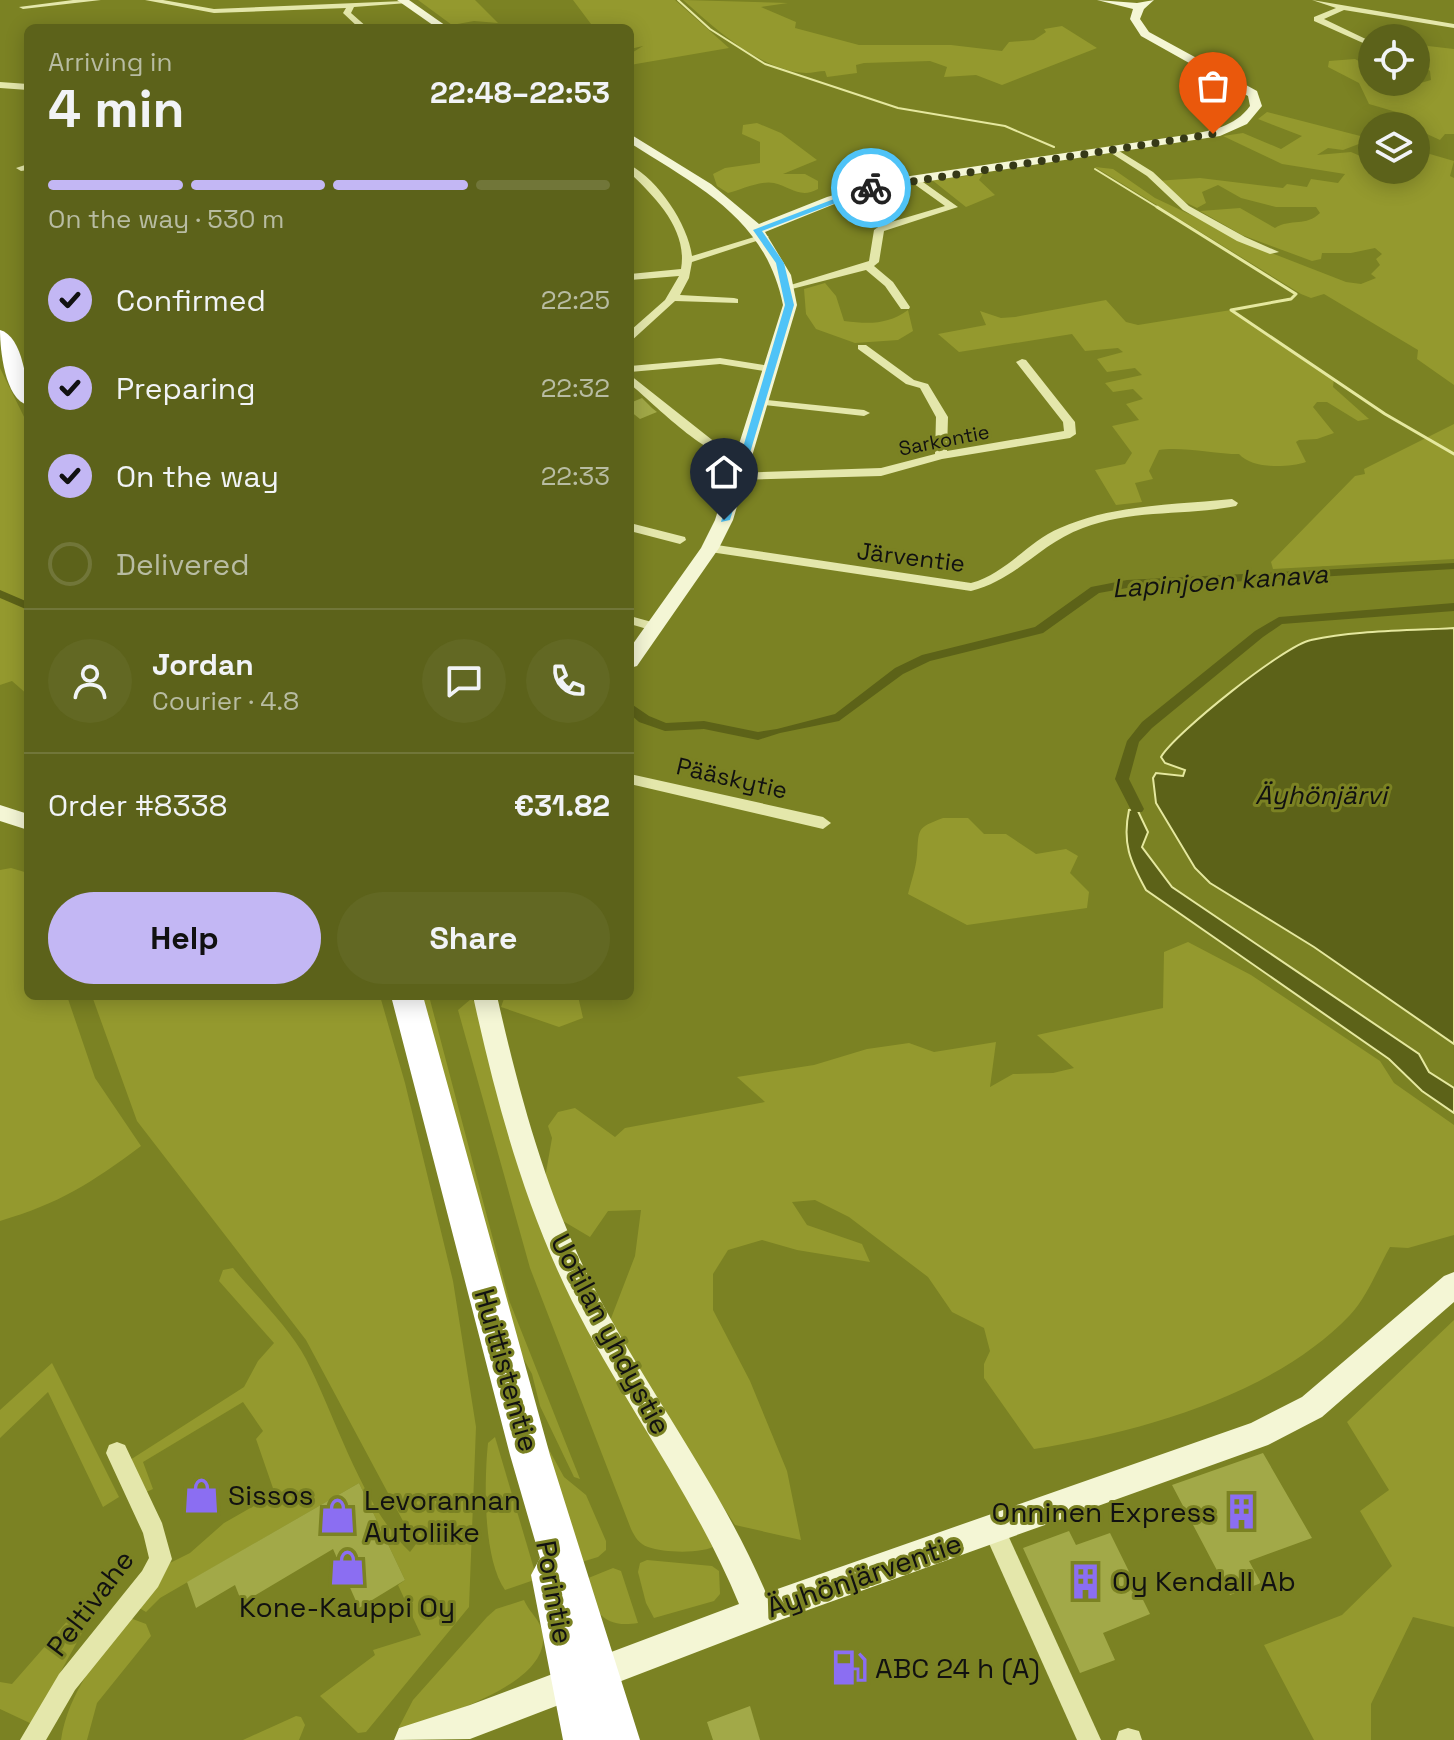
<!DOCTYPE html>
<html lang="en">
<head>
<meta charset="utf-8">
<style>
  :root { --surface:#5c621a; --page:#626823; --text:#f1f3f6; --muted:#b8bca2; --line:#717639; --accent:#c3b7f4 }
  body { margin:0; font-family:"Space Grotesk",sans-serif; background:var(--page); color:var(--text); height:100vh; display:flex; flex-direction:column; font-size:30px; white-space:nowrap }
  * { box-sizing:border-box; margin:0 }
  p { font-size:26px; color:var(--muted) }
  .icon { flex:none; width:44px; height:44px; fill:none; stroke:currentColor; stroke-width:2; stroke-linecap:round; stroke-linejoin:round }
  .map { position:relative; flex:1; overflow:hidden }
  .drawer { position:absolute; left:24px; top:24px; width:610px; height:976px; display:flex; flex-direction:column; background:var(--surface); border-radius:12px; box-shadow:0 4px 20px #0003 }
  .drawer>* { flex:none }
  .tools { position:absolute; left:1358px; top:24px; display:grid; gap:16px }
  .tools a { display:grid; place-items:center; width:72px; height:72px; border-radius:50%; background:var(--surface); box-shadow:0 4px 20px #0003; font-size:40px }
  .pin { position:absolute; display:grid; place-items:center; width:68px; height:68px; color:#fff; margin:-82px -34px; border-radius:50% 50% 50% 0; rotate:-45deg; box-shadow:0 0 8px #0007 }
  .pin .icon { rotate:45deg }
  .courier { position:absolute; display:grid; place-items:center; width:80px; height:80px; margin:-40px; border:6px solid #4fc3f7; border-radius:50%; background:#fff; color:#222; box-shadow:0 2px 10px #0007 }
  .headline em { font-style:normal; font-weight:600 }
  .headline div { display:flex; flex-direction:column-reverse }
  .headline { display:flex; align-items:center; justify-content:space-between; height:136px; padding:0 24px }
  h1 { font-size:52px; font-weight:600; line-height:60px }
  .bar { display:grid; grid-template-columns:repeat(4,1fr); gap:12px 8px; align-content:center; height:96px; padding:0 24px }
  .bar i { height:10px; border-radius:6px; background:var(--line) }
  .bar .active { background:var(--accent) }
  .bar p { grid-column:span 4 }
  .line { display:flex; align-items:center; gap:20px; padding:0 24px; border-top:2px solid var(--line) }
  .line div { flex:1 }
  .round { display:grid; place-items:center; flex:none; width:84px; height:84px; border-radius:42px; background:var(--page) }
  ol { padding:0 24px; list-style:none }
  li { display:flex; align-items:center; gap:24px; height:88px }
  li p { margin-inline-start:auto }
  li .icon { padding:8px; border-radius:50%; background:var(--accent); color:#111; stroke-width:4 }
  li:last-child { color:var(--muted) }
  li i { width:44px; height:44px; border:4px solid var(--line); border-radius:50% }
  .button { display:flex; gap:16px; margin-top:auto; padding:16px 24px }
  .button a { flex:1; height:92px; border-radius:48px; background:var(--accent); color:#111; font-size:32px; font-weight:600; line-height:92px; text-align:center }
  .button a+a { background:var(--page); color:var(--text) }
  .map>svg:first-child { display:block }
</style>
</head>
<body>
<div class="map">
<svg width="1454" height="1740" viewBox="0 0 1454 1740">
  <rect width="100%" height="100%" fill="#7b8223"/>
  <!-- green -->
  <g fill="#94992e">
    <polygon points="418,0 475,0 498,23 474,21 452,25"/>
    <polygon points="573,0 675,0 729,48 630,65 630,54 643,46 630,49 630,28 594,28"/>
    <path d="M683 0 788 3 761 7 796 22 795 28 859 45H951L1002 51 1009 42 1034 40 1046 32 1044 29 1062 26 1097 48 1002 85 976 75 944 77 947 67 930 61 864 63 856 65 857 73 827 77 825 71C819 71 812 73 806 73 759 70 716 29 683 0Z"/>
    <polygon points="1416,39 1428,46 1454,49 1454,134 1445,134 1440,140 1416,129 1410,116 1369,104 1359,83 1328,67 1329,61 1355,59 1372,68 1372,82 1388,82 1403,88 1431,80 1430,71 1420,63 1426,59 1416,49"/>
    <path d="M1267 112 1372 139 1343 150 1328 148 1317 155 1351 152 1372 161V170H1416V150L1454 161 1450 176 1454 178V385L1417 359 1418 350 1324 294 1311 298 1301 294 1095 167 1113 169 1155 198 1274 254 1346 282 1361 284 1376 278 1371 274 1380 265 1376 259 1382 254 1375 248 1351 253H1322L1321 259 1312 261 1242 235 1200 211 1240 208 1275 228C1291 218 1306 227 1320 213L1316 207H1276L1241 198 1218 185 1202 192 1206 203 1197 208 1163 191 1155 181 1200 178 1283 188 1287 184 1307 187 1311 179 1338 183 1345 174 1282 164 1223 136 1243 133 1281 149 1302 136 1258 119Z"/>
    <path d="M757 123 781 133 817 160 783 174H805L818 181V189C800 199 791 187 774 183 761 180 740 190 728 193L717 186 713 174 725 168 760 163V142L742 134 743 125Z"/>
    <polygon points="983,174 979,180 995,195 966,207 932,180"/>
    <path d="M825 283 836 296 844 321C869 324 887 325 908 310L913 331 898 340 855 343 816 329 806 314 804 289Z"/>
    <path d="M1106 300 1126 322 1138 325 1231 310 1334 379 1333 387 1369 419 1358 421 1327 402H1317L1313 407 1334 433 1317 439 1299 440 1296 442 1306 462C1287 468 1252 469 1239 454 1215 454 1180 446 1159 450L1149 471 1153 479 1135 483 1142 502 1116 505 1095 470 1125 464 1132 453 1112 426 1139 420 1126 404 1143 399 1133 389 1113 392 1105 383 1142 375 1135 368 1107 372 1097 359 1123 352 1118 348 1085 351 1072 334 959 352 938 334 986 325 980 311 1001 318 1015 317Z"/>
    <polygon points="0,368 28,425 28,695 12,681 0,685"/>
    <polygon points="1454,424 1454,559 1273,569 1271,562 1355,476 1365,474 1364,469"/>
    <path d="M943 818H968L984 834H1006L1036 854 1066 849 1078 856 1070 873 1089 892 1087 908 967 925 908 894C911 882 916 868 917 855 919 829 916 828 943 818Z"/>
    <path d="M11 868 28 873V996H67L95 1078 141 1146C90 1184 60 1203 0 1221V870Z"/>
    <path d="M1188 942 1251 975 1380 1061 1394 1083 1454 1125V1235L1408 1248 1390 1247C1378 1268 1367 1297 1350 1315 1274 1395 1140 1432 1034 1449L984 1378V1364L990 1351 984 1328 952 1312 928 1277 849 1217 815 1200 792 1202 807 1225 862 1244 870 1262 797 1250 762 1240 728 1250 713 1274V1310L750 1381 787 1471 801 1540 735 1525 644 1384 610 1321 635 1256 641 1210 608 1211 590 1237 563 1221 545 1178 552 1138 548 1126 558 1112 575 1108 615 1137 625 1128 765 1102 737 1077 814 1065 867 1049 909 1043 934 1052 996 1042 990 1087 1013 1074 1053 1073 1074 1068 1037 1035 1163 1008 1164 952Z"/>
    <path d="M92 996H380L405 1083 453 1281 476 1427 469 1607 366 1732 358 1733 320 1696 375 1655 373 1650 421 1635 398 1585 405 1580 359 1483 160 1598 146 1612 136 1606 170 1563 190 1553 224 1523 275 1494 256 1439 263 1431 243 1402 143 1462 153 1489 144 1493 130 1460 244 1387 258 1361 274 1343 219 1281 223 1270 233 1268C256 1296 289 1327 306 1359 336 1418 362 1506 410 1552L419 1540 403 1521 306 1340 137 1121Z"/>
    <polygon points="416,996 429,996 509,1300 580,1479 574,1477 540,1406 532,1374 498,1313"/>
    <polygon points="505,996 578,996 583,1018 559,1027 501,1007"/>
    <path d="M471 999 475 1002 510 1137 717 1545C703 1554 665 1553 648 1547 639 1544 635 1537 631 1529L530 1268 458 1010Z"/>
    <polygon points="1454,1320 1454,1627 1413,1617 1371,1704 1371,1740 1314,1740 1264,1645 1342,1615 1392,1566 1360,1511 1389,1490 1347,1422"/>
    <polygon points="52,1363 119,1497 103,1507 48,1392 0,1438 0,1410"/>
    <polygon points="537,1428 564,1477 586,1495 606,1541 606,1550 598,1557 575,1564"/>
    <path d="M495 1437 537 1579 505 1590C483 1559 484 1482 488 1443Z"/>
    <polygon points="647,1560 712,1566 719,1571 720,1594 714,1601 654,1618 646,1603 638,1572 640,1563"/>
    <path d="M613 1568 621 1571 638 1623C602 1629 595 1610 581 1581Z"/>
    <path d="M524 1600C530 1614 541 1619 543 1636 547 1683 453 1710 418 1726L399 1727 413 1700 487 1617 496 1609Z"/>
    <path d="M130 1618 146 1624 151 1636 97 1703 87 1740H61C68 1693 100 1653 130 1618Z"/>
    <polygon points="69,1619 82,1633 32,1724 0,1709 0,1682 12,1684"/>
    <polygon points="296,1716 301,1717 305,1725 299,1740 243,1740"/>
  </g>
  <!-- water -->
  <g fill="#5c6218" stroke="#e5e89f" stroke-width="2">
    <path d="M1454 628V1044L1314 947 1210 883 1195 868 1156 803 1153 778 1156 773 1183 776 1185 770 1165 763 1161 757C1175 733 1285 645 1311 640 1357 630 1408 631 1454 628Z"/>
    <path d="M1137 809 1148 832 1142 847 1172 887 1419 1054 1429 1072 1454 1088V1113L1422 1091 1389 1059 1146 890C1130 861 1122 843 1129 810Z"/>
  </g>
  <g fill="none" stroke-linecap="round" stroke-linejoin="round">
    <!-- stream-far1 -->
    <g stroke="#e5e89f" stroke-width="2">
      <polyline points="678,0 710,29 765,64 898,108 1005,126 1054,147"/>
      <polyline points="1095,169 1160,209"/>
    </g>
    <!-- stream -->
    <polyline stroke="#e5e89f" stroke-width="3" points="1157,207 1296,294 1291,299 1231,310 1385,414 1454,454"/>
    <!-- canal -->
    <g fill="#5c6218" fill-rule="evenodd">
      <polygon points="1454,563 1454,569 1127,588 1099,593 1043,633 930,661 903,674 839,721 780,733 758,740 704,729 665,731 639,722 630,714 630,703 649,716 666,723 704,721 758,732 777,729 835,714 895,668 922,655 1035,627 1091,587 1127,580"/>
      <polygon points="0,590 28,602 28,610 0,598"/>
      <polygon points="1454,603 1454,611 1282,624 1263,637 1152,728 1139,742 1129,779 1144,809 1142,812 1132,812 1115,779 1127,741 1142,722 1255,631 1279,617"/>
    </g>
  </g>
  <!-- building -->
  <g fill="#a2a948">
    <polygon points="642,398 652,408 657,412 640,419 630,411 630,403"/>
    <polygon points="1263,1453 1312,1538 1249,1561 1261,1583 1230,1595 1172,1485"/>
    <polygon points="359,1483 405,1580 359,1608 333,1549 242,1603 235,1585 196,1608 187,1582"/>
    <polygon points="1069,1531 1076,1545 1110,1533 1150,1614 1103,1633 1115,1660 1080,1673 1023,1548"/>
    <polygon points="750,1706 760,1740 713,1740 707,1722"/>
  </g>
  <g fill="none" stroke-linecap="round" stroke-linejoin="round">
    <!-- street -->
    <g fill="#e4e7ab" fill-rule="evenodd">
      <polygon points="73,0 101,0 23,9 19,7"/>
      <polygon points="145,0 163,0 214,9 404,1 408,3 354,7 351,13 368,28 359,28 343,13 346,8 214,13"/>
      <polygon points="1312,0 1454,24 1454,28 1344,10 1324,19 1372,42 1372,47 1314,21 1314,17 1336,8"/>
      <polygon points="0,82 28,84 28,90 0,88"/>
      <polygon points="1111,146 1153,172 1189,206 1245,237 1279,252 1270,254 1237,241 1183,210 1147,176 1108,151 1106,149"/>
      <polygon points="28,164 28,170 21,171 16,168"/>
      <path d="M630 165C658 180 688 224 692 256L764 234 769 237 692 262 689 278 680 295 734 298 738 299V303L675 301 630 342 631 330 665 300 679 276 630 280V274L681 269C688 230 656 198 630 173Z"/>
      <polygon points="910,177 916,177 958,207 884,231 879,262 874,266 893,282 910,307 909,309 901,309 885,286 866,270 784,291 784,287 869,261 874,230 881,225 945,206 910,181"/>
      <polygon points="858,345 866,345 914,380 928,384 948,417 947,451 1064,431 1063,422 1016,362 1022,359 1026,360 1075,422 1076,434 1070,438 942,459 881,476 732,480 730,477 736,473 881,468 935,454 936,417 920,388 906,384 858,349"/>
      <polygon points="720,358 770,366 776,369 770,372 720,364 630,372 630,366"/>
      <path d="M630 375 716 443 746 454V460C710 463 657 406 630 384Z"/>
      <polygon points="758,399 864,410 870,413 864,416 754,404 752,402"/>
      <path d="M1232 499 1238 503 1236 506C1186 516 1132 509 1083 528 1039 544 1018 579 971 591L710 552 704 548 710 544 971 583C1007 573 1027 542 1060 528 1114 504 1175 505 1232 499Z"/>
      <polygon points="630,523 685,537 686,540 680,544 630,531"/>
      <polygon points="630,616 659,624 661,627 654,631 630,624"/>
      <polygon points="630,774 823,817 831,823 823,829 630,784"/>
      <polygon points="117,1442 125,1445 162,1523 172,1559 158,1587 75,1690 46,1740 20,1740 59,1674 142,1571 149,1558 143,1533 106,1453 109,1445"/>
      <polygon points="994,1519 1002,1522 1101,1740 1077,1740 983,1530 986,1522"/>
      <polygon points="1128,1728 1139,1731 1142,1740 1116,1740 1119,1731"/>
    </g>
    <!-- secondary -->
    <g fill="#f4f6d5" fill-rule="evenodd">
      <polygon points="397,0 409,0 449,28 437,28"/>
      <path d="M1097 0 1137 3 1154 0 1144 9 1140 19 1149 32 1257 91 1262 106 1247 124 1220 136 891 187 837 203 765 232 791 275 797 305 733 520 719 548 637 666 630 668V648L701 548 715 520 783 305C766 219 699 187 630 143V134L711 184 759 224 827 197 890 179 1186 135C1210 131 1235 127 1250 106L1248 96 1141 36 1130 19 1133 9Z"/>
      <polygon points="0,805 28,814 28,830 0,821"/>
      <path d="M473 996H497C519 1093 545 1190 590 1280 644 1387 719 1482 766 1593L1251 1423 1302 1397 1444 1276 1454 1272V1302L1322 1417 1268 1445 780 1620 470 1739 394 1740 399 1728 470 1705 739 1604C695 1497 624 1404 572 1301 524 1204 496 1101 473 996Z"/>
    </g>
    <!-- highway -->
    <g fill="#fff" fill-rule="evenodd">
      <path d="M0 330C23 336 28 386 28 405 5 400 0 350 0 330Z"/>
      <polygon points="391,996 423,996 550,1455 640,1740 563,1740 531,1575 540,1558 510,1455"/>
    </g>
  </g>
  <!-- route -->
  <polygon fill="#4fc3f7" points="868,186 875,188 762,231 784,263 794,305 730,520 721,522 785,305 776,263 753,230"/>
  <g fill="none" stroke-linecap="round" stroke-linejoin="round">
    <!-- done -->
    <polyline stroke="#363917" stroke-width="8" stroke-dasharray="0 14.4" points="871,188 1213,134"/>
  </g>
  <!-- icons -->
  <defs>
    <symbol id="shop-bare" viewBox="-9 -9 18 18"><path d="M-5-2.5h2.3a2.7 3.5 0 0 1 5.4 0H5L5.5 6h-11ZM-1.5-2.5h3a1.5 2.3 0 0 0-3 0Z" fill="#8b6ef2" stroke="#7b8223" stroke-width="2.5" paint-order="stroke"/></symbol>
    <symbol id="building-bare" viewBox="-9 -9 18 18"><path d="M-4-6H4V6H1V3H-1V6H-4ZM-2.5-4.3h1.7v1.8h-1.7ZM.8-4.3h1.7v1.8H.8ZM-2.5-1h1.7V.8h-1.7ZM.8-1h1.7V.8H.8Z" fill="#8b6ef2" stroke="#7b8223" stroke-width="2.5" paint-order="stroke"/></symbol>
    <symbol id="fuel-bare" viewBox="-9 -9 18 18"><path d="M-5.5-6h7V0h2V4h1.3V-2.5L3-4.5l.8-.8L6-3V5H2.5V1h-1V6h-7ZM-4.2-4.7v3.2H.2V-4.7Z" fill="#8b6ef2" stroke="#7b8223" stroke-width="2.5" paint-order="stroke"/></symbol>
  </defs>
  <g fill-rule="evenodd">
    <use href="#shop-bare" x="176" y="1470" width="51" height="51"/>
    <use href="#building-bare" x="1216" y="1486" width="51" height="51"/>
    <use href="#shop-bare" x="312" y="1490" width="51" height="51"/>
    <use href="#shop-bare" x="322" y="1542" width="51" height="51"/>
    <use href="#building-bare" x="1060" y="1556" width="51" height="51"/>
    <use href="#fuel-bare" x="824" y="1642" width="51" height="51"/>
  </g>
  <g text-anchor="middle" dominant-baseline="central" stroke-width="6" stroke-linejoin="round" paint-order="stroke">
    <!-- far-street labels -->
    <g font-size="20" fill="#111" stroke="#7b8223">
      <text transform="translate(944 440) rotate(-11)">Sarkontie</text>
    </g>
    <!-- street labels -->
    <g font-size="24" fill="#111" stroke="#7b8223">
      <text transform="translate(911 557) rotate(7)">Järventie</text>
      <text transform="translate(732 778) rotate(13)">Pääskytie</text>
    </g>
    <!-- water labels -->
    <g font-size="26" font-style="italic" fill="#111" stroke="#7b8223">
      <text transform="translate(1220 581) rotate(-4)">Lapinjoen kanava</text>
      <text x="1321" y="795">Äyhönjärvi</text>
    </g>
    <!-- near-street labels -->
    <g font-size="28" fill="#111" stroke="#7b8223">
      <text transform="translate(611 1334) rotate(62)">Uotilan yhdystie</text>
      <text transform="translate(507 1370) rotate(74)">Huittistentie</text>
      <text transform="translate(864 1575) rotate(-19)">Äyhönjärventie</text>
      <text transform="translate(555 1592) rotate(80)">Porintie</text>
      <text transform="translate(90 1603) rotate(-53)">Peltivahe</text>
    </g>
    <!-- near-poi labels -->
    <g font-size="28" fill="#111" stroke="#7b8223" text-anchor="start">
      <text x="228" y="1495">Sissos</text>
      <text x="364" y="1500">Levorannan<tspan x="364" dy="32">Autoliike</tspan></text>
      <text x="1216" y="1512" text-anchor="end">Onninen Express</text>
      <text x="1112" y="1581">Oy Kendall Ab</text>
      <text x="347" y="1607" text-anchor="middle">Kone-Kauppi Oy</text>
      <text x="875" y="1668">ABC 24 h (A)</text>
    </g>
  </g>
</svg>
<div class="tools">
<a><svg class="icon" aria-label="locate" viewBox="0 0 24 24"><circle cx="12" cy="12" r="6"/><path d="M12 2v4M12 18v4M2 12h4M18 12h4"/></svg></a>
<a><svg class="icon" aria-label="layers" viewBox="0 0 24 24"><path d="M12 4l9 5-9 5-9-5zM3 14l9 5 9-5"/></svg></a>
</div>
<div class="pin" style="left:1213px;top:134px;background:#ea580c"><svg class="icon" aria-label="bag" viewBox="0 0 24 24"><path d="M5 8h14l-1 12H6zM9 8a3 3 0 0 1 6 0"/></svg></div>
<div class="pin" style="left:724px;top:520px;background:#1f2937"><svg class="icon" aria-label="home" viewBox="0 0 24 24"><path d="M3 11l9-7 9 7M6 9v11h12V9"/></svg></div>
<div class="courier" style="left:871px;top:188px"><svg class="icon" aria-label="bike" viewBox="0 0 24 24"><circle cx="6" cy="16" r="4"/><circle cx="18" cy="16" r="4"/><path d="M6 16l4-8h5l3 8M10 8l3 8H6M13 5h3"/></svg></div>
<section class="drawer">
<div class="headline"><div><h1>4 min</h1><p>Arriving in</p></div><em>22:48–22:53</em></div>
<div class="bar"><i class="active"></i><i class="active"></i><i class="active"></i><i></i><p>On the way · 530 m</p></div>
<ol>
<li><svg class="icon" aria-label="check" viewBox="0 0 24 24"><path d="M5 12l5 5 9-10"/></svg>Confirmed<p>22:25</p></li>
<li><svg class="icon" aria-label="check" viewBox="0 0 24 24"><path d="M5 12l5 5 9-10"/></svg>Preparing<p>22:32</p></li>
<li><svg class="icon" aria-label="check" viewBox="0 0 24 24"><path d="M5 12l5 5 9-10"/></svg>On the way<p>22:33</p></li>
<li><i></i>Delivered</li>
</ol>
<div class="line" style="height:144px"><a class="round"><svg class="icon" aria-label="person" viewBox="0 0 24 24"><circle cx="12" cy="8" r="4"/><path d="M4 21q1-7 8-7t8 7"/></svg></a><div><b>Jordan</b><p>Courier · 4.8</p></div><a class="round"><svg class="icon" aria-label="chat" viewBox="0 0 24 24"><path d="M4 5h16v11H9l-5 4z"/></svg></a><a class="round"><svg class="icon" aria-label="phone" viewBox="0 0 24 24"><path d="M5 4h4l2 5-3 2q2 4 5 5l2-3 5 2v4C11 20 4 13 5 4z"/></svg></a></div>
<div class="line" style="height:104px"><div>Order #8338</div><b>€31.82</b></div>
<div class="button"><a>Help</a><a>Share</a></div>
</section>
</div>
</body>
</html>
